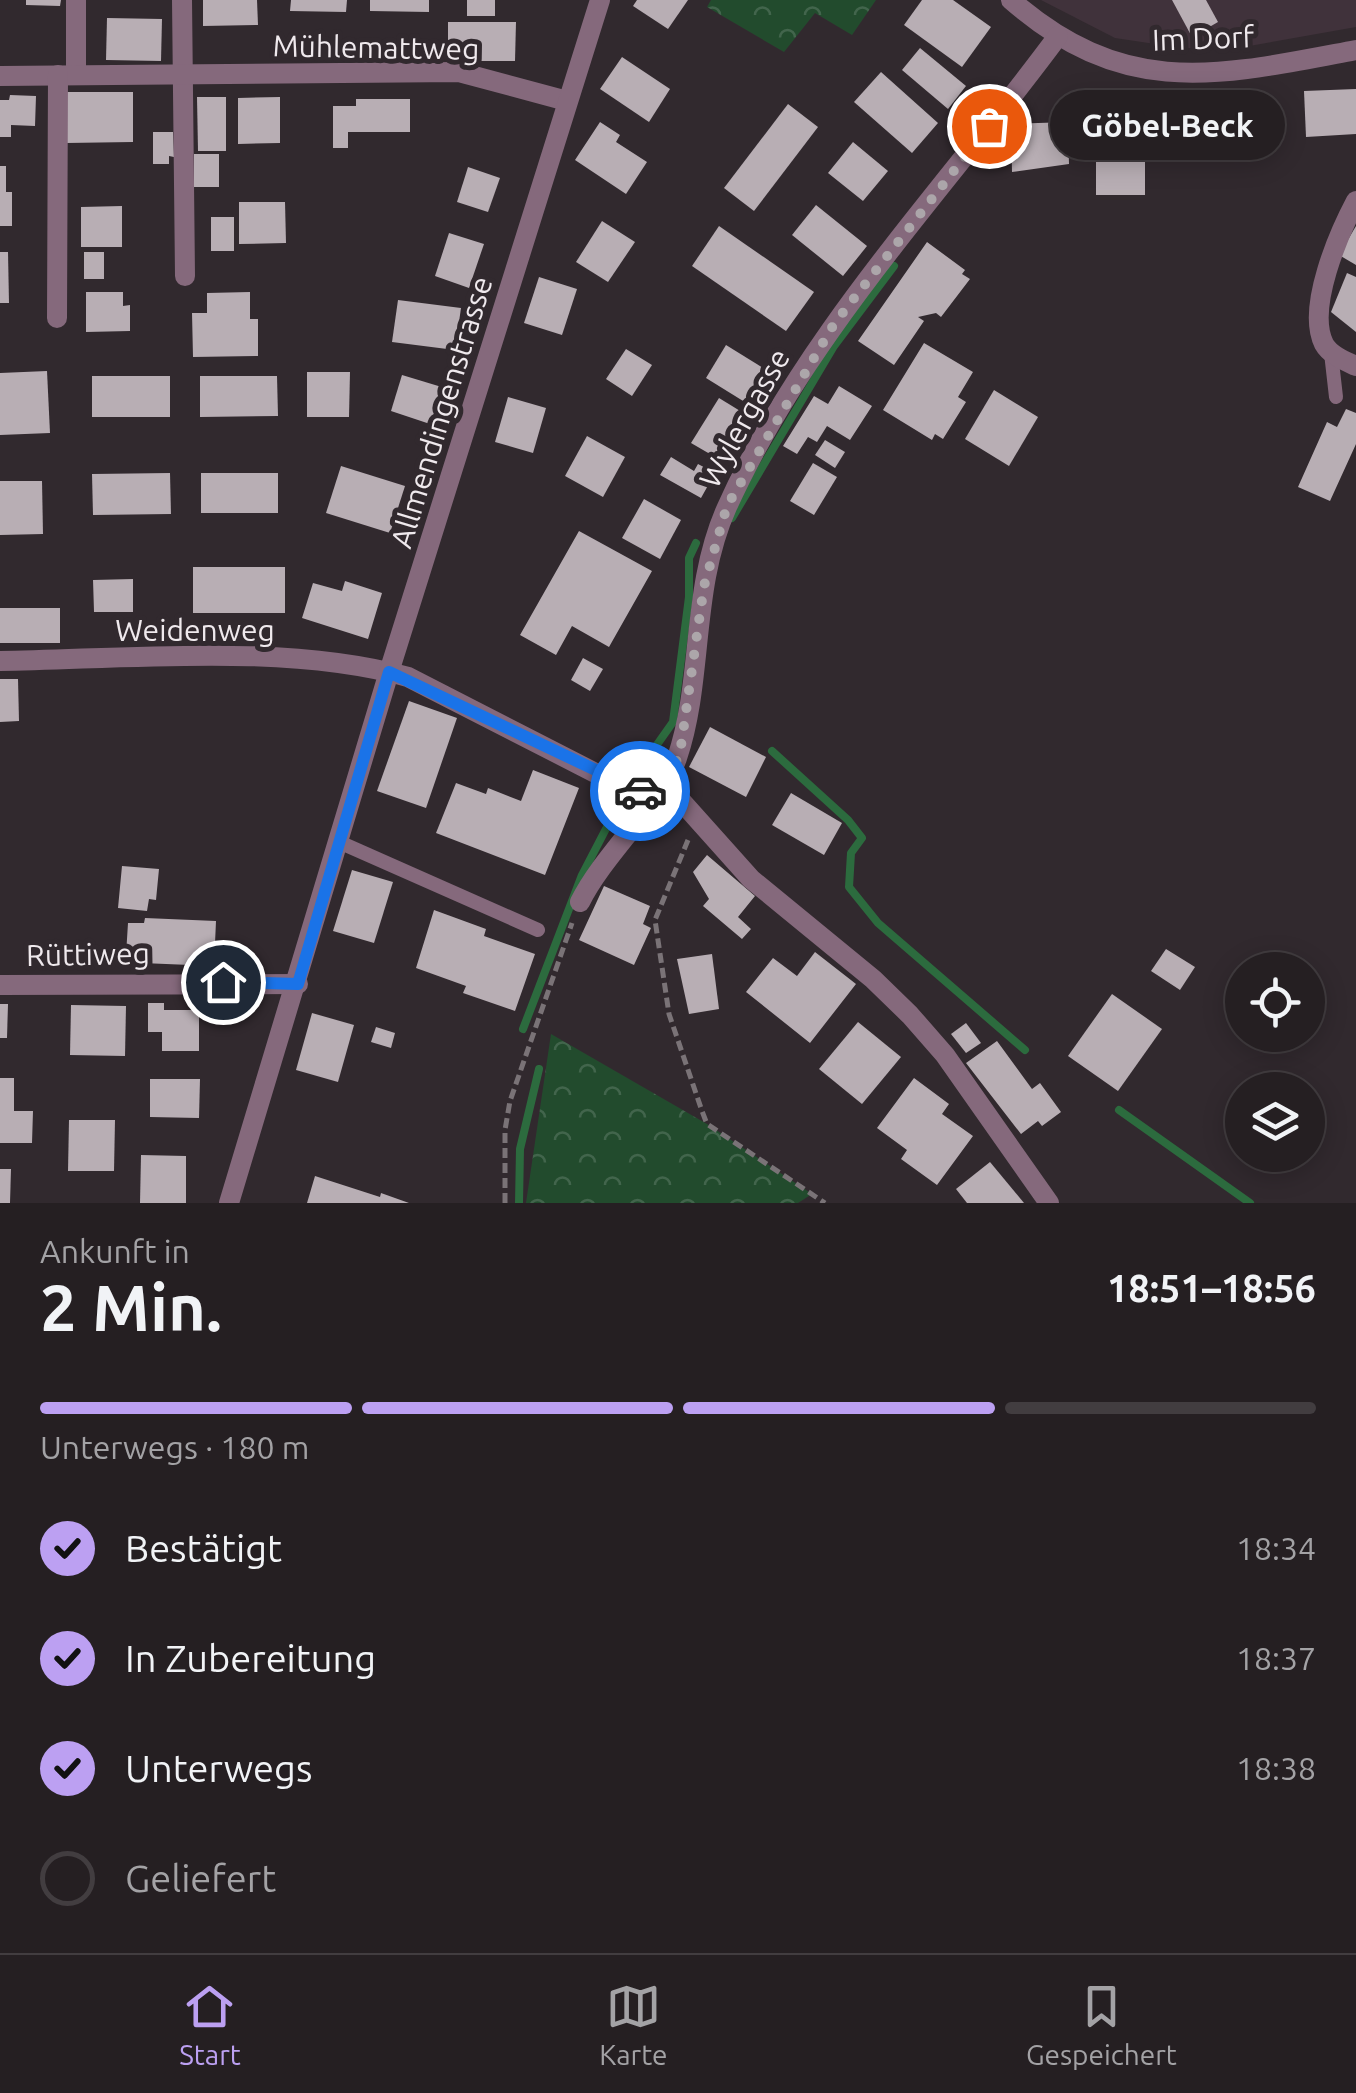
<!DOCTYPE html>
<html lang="de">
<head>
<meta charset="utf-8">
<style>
  :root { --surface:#251f22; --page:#312c2f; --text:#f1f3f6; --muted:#a3a2a5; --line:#423d40; --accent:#bca0f2 }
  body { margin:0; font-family:Ubuntu,sans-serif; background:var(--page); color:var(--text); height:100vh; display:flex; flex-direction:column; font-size:38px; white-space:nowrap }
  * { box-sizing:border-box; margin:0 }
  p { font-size:32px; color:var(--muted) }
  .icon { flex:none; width:55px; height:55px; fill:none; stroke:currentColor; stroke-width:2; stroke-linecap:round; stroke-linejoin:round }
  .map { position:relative; height:1203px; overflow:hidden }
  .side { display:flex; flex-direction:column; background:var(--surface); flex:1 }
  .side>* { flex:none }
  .buttons { position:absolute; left:1225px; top:952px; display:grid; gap:20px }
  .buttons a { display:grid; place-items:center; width:100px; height:100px; border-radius:50%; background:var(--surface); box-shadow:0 5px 25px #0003,0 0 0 2px var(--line); font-size:50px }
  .pin { position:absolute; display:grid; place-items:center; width:85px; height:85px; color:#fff; margin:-42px; border:5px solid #fff; border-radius:50%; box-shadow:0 2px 10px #0007 }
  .courier { position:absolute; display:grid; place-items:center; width:100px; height:100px; margin:-50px; border:8px solid #1a73e8; border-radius:50%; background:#fff; color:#222; box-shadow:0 2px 12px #0007 }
  .bubble { position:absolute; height:70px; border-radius:35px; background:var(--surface); box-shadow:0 5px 25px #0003,0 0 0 2px var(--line); font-size:32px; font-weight:700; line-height:70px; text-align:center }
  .head em { font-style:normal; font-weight:700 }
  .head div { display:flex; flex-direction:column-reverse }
  .head { display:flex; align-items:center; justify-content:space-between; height:170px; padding:0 40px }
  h1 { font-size:65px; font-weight:700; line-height:75px }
  .bar { display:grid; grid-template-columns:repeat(4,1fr); gap:15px 10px; align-content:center; height:120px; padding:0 40px }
  .bar i { height:12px; border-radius:8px; background:var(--line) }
  .bar .active { background:var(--accent) }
  .bar p { grid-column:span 4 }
  ol { padding:0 40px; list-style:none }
  li { display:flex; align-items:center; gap:30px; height:110px }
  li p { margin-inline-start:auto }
  li .icon { padding:10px; border-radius:50%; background:var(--accent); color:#111; stroke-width:4 }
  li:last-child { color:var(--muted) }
  li i { width:55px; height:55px; border:5px solid var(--line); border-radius:50% }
  .tab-bar { display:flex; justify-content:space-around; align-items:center; height:140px; border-top:2px solid var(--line); background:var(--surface); font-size:28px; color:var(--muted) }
  .tab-bar a { display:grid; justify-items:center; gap:5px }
  .tab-bar .active { color:var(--accent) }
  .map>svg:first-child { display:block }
</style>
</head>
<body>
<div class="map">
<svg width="1356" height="1203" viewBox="0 0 1356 1203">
  <defs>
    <pattern id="forest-crowns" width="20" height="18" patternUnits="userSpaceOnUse" patternTransform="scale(2.5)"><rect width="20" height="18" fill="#224b2d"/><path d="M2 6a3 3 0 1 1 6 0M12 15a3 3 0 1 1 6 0" fill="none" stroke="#42654c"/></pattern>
  </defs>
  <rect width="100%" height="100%" fill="#31292e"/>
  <!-- built -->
  <polygon fill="#40323b" points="1041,0 1356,0 1356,27 1238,48 1182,48 1115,38"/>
  <!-- forest -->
  <g fill="url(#forest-crowns)">
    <polygon points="711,0 876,0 852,35 815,13 784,52 707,7"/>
    <polygon points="551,1034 707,1124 812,1194 798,1203 526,1203"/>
  </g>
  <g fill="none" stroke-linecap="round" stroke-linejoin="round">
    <!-- stream -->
    <g stroke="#2c6b3e" stroke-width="8">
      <polyline points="732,518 834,346 894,266"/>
      <polyline points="772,751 848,820 862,838 851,853 849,887 878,923 1025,1050"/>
      <polyline points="637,773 673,722 689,597 689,558 696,543"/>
      <polyline points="523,1029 582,875 622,798"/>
      <polyline points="1119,1110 1250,1203"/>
      <polyline points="519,1203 520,1149 539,1069"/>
    </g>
  </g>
  <!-- building -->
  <g fill="#b8aeb4">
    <polygon points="26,0 61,0 60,6 26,5"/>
    <polygon points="203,0 257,0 258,25 203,26"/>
    <polygon points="291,0 347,0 346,12 290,11"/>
    <polygon points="370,0 429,0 429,12 370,11"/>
    <rect x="467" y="0" width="28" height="16"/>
    <polygon points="637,0 688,0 668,29 633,6"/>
    <polygon points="922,0 953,0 991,27 962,67 904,25"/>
    <polygon points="1172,0 1206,0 1218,22 1192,37"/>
    <polygon points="107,18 162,19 161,61 106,60"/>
    <polygon points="448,22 516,22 515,61 448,61"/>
    <polygon points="920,48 966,86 948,109 902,70"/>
    <polygon points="622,57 670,89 649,122 600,89"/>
    <polygon points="881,72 938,123 912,153 854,102"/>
    <polygon points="1356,89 1356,134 1306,137 1304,91"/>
    <polygon points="66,92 133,92 133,142 66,143"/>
    <polygon points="10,95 36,96 35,126 11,125 11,137 0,137 0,100 9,100"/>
    <polygon points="197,97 226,97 226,151 198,151"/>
    <polygon points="280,97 280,143 238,144 238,98"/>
    <polygon points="356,99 410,99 410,132 348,132 348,148 333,148 333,106 356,106"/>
    <polygon points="788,104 818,127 754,211 724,188"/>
    <polygon points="1112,106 1174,106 1174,155 1145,155 1145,195 1096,195 1096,116 1112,115"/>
    <polygon points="1252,115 1253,139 1227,140 1227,116"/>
    <polygon points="600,122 620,135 616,142 647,162 626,194 575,160"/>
    <polygon points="1068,122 1069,164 1012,172 1011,124"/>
    <polygon points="153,132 173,132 174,157 169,156 169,164 153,164"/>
    <polygon points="853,142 888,171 863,201 828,173"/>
    <rect x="194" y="154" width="25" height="33"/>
    <polygon points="0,166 6,166 6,192 12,192 12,226 0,226"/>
    <polygon points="468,167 500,178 488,212 457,202"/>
    <polygon points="239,202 285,202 286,243 239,244"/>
    <polygon points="816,205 867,246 843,276 792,235"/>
    <polygon points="122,206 122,247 81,247 81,207"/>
    <rect x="211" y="217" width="23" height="34"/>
    <polygon points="602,221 635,242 608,282 576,262"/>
    <polygon points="719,226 814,292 786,331 692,266"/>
    <polygon points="1356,226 1356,265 1339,255"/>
    <polygon points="449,233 484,244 469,288 435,276"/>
    <polygon points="927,242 965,270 962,274 970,279 941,317 936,313 918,317 924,321 894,365 858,341"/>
    <polygon points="0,252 8,252 9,303 0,303"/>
    <rect x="84" y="252" width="20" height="27"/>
    <polygon points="1347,273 1356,277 1356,332 1331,312"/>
    <polygon points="539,277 577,289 562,335 524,323"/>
    <polygon points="86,292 123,292 123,306 130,305 130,331 86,332"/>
    <polygon points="250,292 250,319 258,319 258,356 193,357 192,313 207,313 207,293"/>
    <polygon points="398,300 461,308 455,350 392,342"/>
    <polygon points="924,343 973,372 958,397 966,402 943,439 935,434 932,440 883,410"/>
    <polygon points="726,345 776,376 756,409 706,378"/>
    <polygon points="626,349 652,365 632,396 606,379"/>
    <polygon points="47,371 50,433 0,435 0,373"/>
    <polygon points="307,372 350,372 349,417 307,417"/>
    <polygon points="402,375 445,388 433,425 391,411"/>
    <rect x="92" y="376" width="78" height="41"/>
    <polygon points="200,376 277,376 278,416 200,417"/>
    <polygon points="839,386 872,406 850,440 827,426 817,442 808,437 797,454 783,446 814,396 828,404"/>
    <polygon points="994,390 1038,417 1009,466 965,439"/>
    <polygon points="508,397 546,408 533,453 495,442"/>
    <polygon points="719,398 750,417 722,461 691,443"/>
    <polygon points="1346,409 1356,413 1356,444 1330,501 1298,487 1327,422 1337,427"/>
    <polygon points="587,436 625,457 603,497 565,476"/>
    <polygon points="825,440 845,452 835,468 815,455"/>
    <polygon points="671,457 694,471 698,464 715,473 701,498 660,475"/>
    <polygon points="813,463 837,477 814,515 790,501"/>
    <polygon points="341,466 405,486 390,533 326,513"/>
    <polygon points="170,473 171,514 93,515 92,474"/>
    <rect x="201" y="473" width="77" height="40"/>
    <polygon points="0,481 42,481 43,534 0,535"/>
    <polygon points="644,499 681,520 660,559 622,538"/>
    <polygon points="579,531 652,571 609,647 572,626 556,655 520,635"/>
    <rect x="193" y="567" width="92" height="46"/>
    <polygon points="133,579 133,612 94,612 93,580"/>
    <polygon points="345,581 382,593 368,639 302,618 313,583 342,591"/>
    <rect x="0" y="608" width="60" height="35"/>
    <polygon points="583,658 603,669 590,691 571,680"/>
    <polygon points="0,679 18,679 19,721 0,722"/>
    <polygon points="409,701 457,718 426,808 377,791"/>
    <polygon points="710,727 766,757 746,797 689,767"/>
    <polygon points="533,770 579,788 545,875 436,833 456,783 486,794 488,788 521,801"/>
    <polygon points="791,793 842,823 824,855 772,825"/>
    <polygon points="707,855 755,896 738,917 751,929 742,939 703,906 709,899 693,872"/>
    <polygon points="122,866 159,869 156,900 149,899 147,911 118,908"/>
    <polygon points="352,870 393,882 374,943 333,931"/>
    <polygon points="604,886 650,906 643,924 651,928 634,965 579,940"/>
    <polygon points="434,910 486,929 484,936 535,954 515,1011 463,993 466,986 416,968"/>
    <polygon points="145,918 216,921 214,966 142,963 143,956 126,955 128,923 144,923"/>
    <polygon points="1166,949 1195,967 1180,990 1151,971"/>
    <polygon points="815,952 856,984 810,1043 746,992 773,958 797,976"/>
    <polygon points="712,954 719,1009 689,1014 677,959"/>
    <polygon points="1112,994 1162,1029 1118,1091 1068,1056"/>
    <polygon points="148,1003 164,1003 164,1010 199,1010 199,1051 162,1051 162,1032 148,1032"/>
    <polygon points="0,1004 8,1004 7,1038 0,1038"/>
    <polygon points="71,1005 126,1006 125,1056 70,1055"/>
    <polygon points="312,1013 354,1025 338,1082 296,1070"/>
    <polygon points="858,1022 901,1057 862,1104 819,1069"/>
    <polygon points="966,1023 981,1043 966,1053 951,1034"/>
    <polygon points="376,1027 395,1033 391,1048 371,1042"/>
    <polygon points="997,1041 1032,1089 1040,1083 1061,1112 1042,1126 1038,1121 1021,1134 966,1063"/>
    <polygon points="0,1078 14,1078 14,1111 33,1111 32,1143 0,1143"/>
    <polygon points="914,1078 949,1104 942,1114 973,1136 937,1185 901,1159 907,1150 877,1128"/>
    <polygon points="150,1079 200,1079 199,1118 150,1117"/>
    <polygon points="69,1120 115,1120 114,1171 68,1171"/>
    <polygon points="141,1155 186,1156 186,1203 140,1203"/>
    <polygon points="990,1162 1024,1203 967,1203 956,1189"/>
    <polygon points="0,1169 11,1169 10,1203 0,1203"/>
    <polygon points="315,1176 380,1197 381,1193 409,1203 307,1203"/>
  </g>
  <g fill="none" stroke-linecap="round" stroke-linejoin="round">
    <!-- path -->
    <g stroke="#7a7377" stroke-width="5" stroke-dasharray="10 5" stroke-linecap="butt">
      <polyline points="688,840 655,920 669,1014 702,1111 707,1124 825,1203"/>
      <polyline points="505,1203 505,1130 510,1101 572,923"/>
    </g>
    <!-- service -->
    <g stroke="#85697c" stroke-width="14">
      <polyline points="1331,353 1336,397"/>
      <polyline points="339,842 538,930"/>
    </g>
    <!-- minor -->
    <g stroke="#85697c" stroke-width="20">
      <polyline points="182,0 185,276"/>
      <path d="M1011 0C1126 100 1218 76 1356 50"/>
      <polyline points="76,75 76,0"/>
      <polyline points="0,76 459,72 567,101"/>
      <path d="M1356 201C1339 233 1306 308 1324 344 1330 355 1345 361 1356 366"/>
      <polyline points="57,318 58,75"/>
      <path d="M0 661C126 659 287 643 408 677L615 783 636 791H658"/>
      <polyline points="666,784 751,879 873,979 910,1015 945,1055 1049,1203"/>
      <path d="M580 902C604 853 663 802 677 758 704 679 690 589 727 507 805 334 946 188 1058 36"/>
      <polyline points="0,985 298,984"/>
    </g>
    <!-- tertiary -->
    <polyline stroke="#85697c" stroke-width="20" points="229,1203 389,672 600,0"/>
  </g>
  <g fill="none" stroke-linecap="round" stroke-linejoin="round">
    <!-- done -->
    <polyline stroke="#aca6aa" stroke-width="10" stroke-dasharray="0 18" points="640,791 658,791 666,784 680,753 704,586 727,506 834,324 989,126"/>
    <!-- route -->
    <polyline stroke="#1a73e8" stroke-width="12" points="223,982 298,984 389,672 640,791"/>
  </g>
  <g text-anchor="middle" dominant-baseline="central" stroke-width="10" stroke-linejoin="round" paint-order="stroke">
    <!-- street labels -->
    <g font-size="30" fill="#efe9ed" stroke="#31292e">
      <text transform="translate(1203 38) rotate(-2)">Im Dorf</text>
      <text transform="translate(376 47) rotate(1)">Mühlemattweg</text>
      <text transform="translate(441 412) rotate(-73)">Allmendingenstrasse</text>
      <text transform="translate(744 418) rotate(-61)">Wylergasse</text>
      <text x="195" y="630">Weidenweg</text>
      <text transform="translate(88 954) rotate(-1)">Rüttiweg</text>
    </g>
  </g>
</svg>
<div class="buttons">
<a><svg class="icon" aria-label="locate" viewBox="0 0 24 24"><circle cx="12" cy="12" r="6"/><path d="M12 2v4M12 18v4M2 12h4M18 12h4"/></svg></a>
<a><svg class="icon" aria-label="layers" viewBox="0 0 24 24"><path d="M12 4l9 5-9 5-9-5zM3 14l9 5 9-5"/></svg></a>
</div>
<div class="pin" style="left:989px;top:126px;background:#ea580c"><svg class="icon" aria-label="bag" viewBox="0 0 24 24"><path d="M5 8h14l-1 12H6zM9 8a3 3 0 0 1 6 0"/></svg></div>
<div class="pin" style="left:223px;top:982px;background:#1f2937"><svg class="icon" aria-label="home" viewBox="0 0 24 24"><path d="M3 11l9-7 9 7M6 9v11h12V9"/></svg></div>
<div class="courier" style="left:640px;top:791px"><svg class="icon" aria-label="car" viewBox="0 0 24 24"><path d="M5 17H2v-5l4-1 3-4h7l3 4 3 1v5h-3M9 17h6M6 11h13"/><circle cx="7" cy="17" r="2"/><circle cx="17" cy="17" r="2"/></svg></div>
<div class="bubble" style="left:1050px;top:90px;width:235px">Göbel-Beck</div>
</div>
<section class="side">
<div class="head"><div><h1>2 Min.</h1><p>Ankunft in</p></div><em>18:51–18:56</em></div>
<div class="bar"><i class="active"></i><i class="active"></i><i class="active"></i><i></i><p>Unterwegs · 180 m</p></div>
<ol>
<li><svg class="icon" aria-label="check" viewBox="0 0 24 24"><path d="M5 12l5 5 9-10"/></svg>Bestätigt<p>18:34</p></li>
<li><svg class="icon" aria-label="check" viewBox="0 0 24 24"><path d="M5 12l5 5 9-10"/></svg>In Zubereitung<p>18:37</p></li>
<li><svg class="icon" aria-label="check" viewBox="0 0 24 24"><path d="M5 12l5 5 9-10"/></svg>Unterwegs<p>18:38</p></li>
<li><i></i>Geliefert</li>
</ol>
</section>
<nav class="tab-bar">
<a class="active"><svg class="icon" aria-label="home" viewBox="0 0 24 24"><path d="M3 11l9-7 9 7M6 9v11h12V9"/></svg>Start</a>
<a><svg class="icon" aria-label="map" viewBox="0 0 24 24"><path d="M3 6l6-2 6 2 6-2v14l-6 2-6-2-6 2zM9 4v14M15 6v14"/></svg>Karte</a>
<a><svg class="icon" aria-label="saved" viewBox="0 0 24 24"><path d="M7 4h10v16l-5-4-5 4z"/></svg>Gespeichert</a>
</nav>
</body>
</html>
